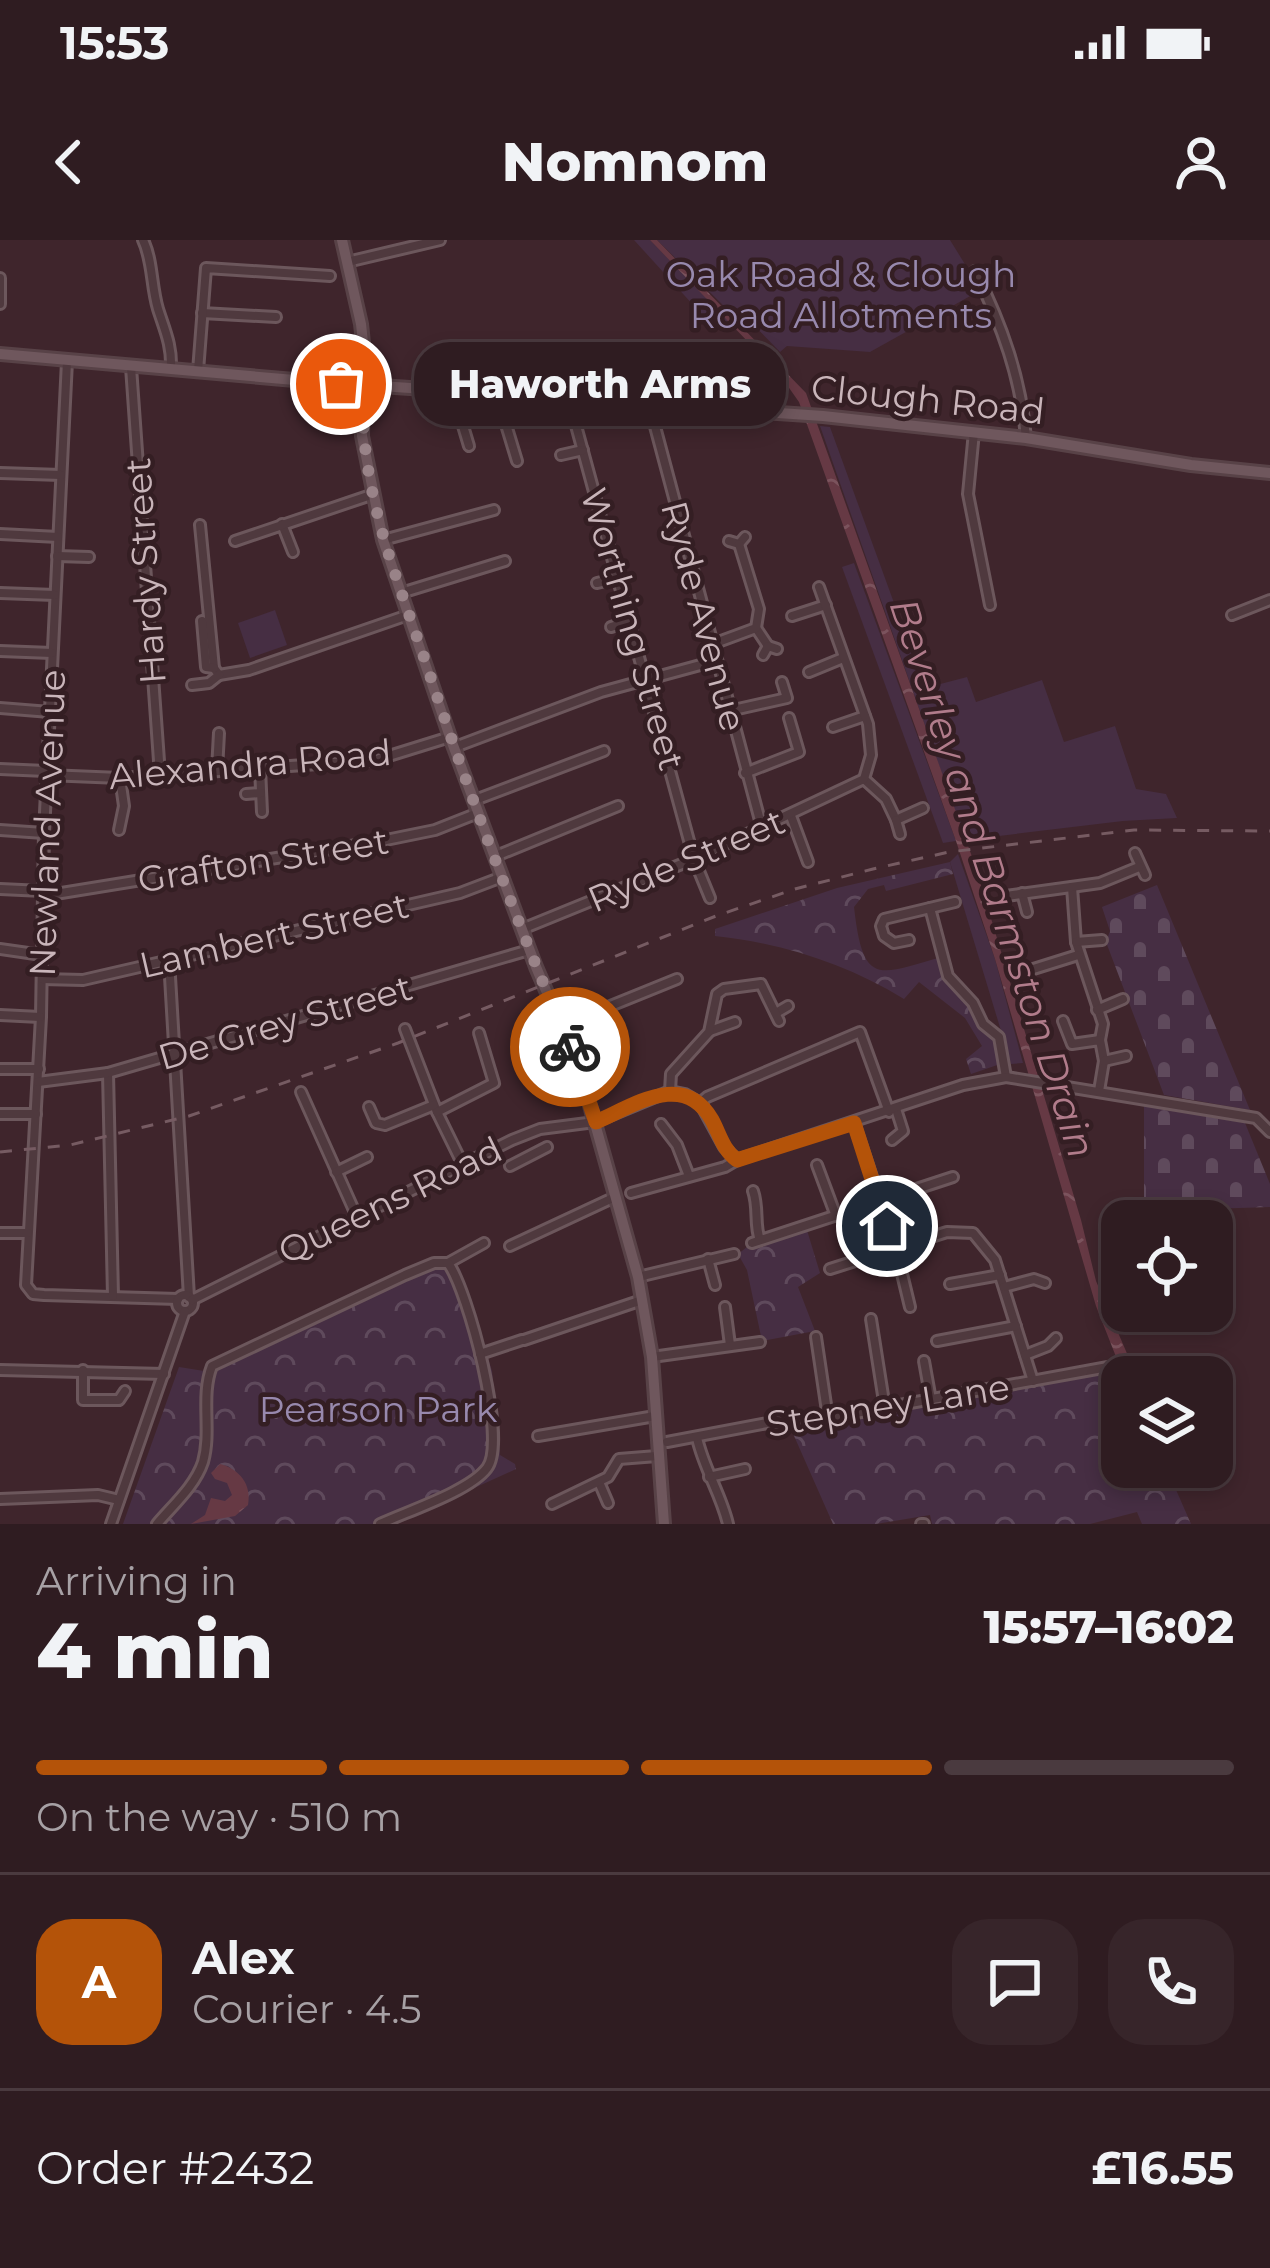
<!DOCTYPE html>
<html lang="en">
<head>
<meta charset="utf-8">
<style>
  :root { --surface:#2f1c21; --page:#37252a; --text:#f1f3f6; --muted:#a7a1a5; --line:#4a3a3f; --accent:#b45309 }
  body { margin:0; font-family:Montserrat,sans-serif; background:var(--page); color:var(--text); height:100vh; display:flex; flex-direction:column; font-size:45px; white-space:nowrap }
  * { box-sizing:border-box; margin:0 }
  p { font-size:39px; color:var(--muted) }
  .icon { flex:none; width:66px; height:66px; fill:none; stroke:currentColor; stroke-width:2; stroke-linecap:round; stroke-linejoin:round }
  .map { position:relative; height:1284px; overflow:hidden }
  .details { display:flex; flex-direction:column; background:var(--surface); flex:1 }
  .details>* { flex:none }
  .buttons { position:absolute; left:1101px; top:960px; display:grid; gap:24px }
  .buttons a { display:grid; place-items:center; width:132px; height:132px; border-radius:24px; background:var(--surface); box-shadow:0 6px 18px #0003,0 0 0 3px var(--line); font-size:60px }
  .pin { position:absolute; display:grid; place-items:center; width:102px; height:102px; color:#fff; margin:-51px; border:6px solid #fff; border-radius:50%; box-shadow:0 3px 12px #0007 }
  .courier { position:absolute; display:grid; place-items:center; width:120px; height:120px; margin:-60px; border:9px solid #b45309; border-radius:50%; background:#fff; color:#222; box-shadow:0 3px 15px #0007 }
  .bubble { position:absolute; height:84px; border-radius:36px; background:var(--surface); box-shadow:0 6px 18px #0003,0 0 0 3px var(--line); font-size:39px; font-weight:800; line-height:84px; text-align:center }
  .overview em { font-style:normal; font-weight:800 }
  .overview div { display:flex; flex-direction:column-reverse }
  .overview { display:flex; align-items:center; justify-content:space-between; height:204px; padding:0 36px }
  h1 { font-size:78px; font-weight:800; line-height:90px }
  .bar { display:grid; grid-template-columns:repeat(4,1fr); gap:18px 12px; align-content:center; height:144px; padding:0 36px }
  .bar i { height:15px; border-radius:9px; background:var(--line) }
  .bar .current { background:var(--accent) }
  .bar p { grid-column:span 4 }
  .line { display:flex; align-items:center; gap:30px; padding:0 36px; border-top:3px solid var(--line) }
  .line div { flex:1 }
  .round { display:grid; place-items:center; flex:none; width:126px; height:126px; border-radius:36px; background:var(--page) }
  .status { display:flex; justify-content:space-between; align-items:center; height:84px; padding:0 60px; background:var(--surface); direction:ltr }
  .status svg { height:33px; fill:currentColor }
  header { display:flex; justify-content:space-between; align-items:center; height:156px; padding:0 36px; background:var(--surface); font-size:54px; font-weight:800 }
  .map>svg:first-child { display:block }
</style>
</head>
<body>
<div class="status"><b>15:53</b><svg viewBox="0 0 49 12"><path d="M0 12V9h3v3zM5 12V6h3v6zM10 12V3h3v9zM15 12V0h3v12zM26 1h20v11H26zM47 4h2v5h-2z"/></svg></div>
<header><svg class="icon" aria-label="back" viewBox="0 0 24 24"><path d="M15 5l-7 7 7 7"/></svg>Nomnom<svg class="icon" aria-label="person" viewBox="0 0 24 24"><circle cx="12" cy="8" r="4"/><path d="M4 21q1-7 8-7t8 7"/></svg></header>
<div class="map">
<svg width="1270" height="1284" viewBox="0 0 1270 1284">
  <defs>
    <pattern id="cemetery-stones" width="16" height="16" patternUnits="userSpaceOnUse" patternTransform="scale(3)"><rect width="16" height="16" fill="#462e43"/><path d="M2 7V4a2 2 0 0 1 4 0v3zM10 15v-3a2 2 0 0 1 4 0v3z" fill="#5f4a5c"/></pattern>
    <pattern id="park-crowns" width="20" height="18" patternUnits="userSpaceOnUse" patternTransform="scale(3)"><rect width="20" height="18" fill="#462e43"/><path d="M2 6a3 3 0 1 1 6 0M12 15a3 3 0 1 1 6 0" fill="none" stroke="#5f4a5c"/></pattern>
    <pattern id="water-ripples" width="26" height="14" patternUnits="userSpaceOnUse" patternTransform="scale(3)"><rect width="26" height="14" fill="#663944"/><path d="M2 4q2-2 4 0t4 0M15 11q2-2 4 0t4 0" fill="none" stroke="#7b535d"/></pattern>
  </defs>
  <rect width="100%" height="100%" fill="#3f252c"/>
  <!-- green -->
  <g fill="#462e43">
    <polygon points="634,0 650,0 729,81 715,89"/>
    <polygon points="657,0 950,0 981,50 870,112 787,106 780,112 743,74 735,77"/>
    <polygon points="820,186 830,187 925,448 967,437 976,462 1042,440 1064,502 1115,486 1136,549 1166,554 1177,578 1123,581 965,600"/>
    <polygon points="854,323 956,601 943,603 842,327"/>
    <polygon points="275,370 287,405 250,418 238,383"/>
    <polygon points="958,614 995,719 1023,823 1011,824 950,622"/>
  </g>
  <!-- cemetery -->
  <g fill="url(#cemetery-stones)">
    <polygon points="1157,645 1250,870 1164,855 1106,702 1110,691 1102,667"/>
    <polygon points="1144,866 1245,883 1270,944 1270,967 1144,971"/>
  </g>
  <!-- park -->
  <g fill="url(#park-crowns)">
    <path d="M950 622 953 634 886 651 884 645 868 649 854 667C863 749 879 734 942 717 951 749 969 759 987 785 996 796 1000 809 1006 822L971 834 966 819 982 806 965 778 919 742 904 759C847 724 782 703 715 696V689L837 648Z"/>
    <polygon points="806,987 820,1033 798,1047 815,1091 762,1101 747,1030 738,1014 751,1004"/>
    <polygon points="427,1023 460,1029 492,1131 500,1215 515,1224 516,1229 395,1284 123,1284 179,1127 204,1131 210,1124"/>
    <polygon points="1120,1130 1124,1137 1122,1227 1166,1227 1191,1284 1142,1284 1137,1272 1090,1284 932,1284 930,1275 876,1284 833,1284 791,1189"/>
  </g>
  <!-- water -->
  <g fill="url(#water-ripples)">
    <polygon points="650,0 657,0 806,153 976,628 1081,980 1096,1041 1137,1137 1124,1137 1096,1066 995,719 956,601 799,162 780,135"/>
    <path d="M220 1224C239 1229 252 1244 248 1265L235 1276 191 1284 205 1275 211 1258 225 1261 232 1255 227 1243 215 1239 211 1233Z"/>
  </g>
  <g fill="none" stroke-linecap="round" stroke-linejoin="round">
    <defs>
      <g id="minor">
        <path d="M143 0C153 21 151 46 158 69 165 91 172 105 171 129"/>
        <polyline points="347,22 440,0"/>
        <path d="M975 31C1002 85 1021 138 1026 198"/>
        <polyline points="0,38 0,64"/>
        <polyline points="202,73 276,77"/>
        <polyline points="67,121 44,593 41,777 26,1045 33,1054 44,1055 178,1059"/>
        <polyline points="131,127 160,535"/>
        <polyline points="198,131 206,28 330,36"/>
        <polyline points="459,151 460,176 469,206"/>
        <polyline points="497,155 517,221"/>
        <polyline points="528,156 530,127"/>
        <polyline points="569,160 694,619 710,658"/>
        <polyline points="649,164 762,588"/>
        <polyline points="974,192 968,254 990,365"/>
        <polyline points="561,215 583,210"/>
        <polyline points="0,233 61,235"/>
        <polyline points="282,284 293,312"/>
        <polyline points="200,285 214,428 219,435 249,430 408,375"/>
        <polyline points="0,294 58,297"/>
        <polyline points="383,300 494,270"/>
        <polyline points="235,301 371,255"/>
        <polyline points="729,301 739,304 745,297"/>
        <polyline points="57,316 89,317"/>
        <polyline points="597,343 618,338"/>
        <polyline points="0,353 55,355"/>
        <polyline points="401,353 505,321"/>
        <polyline points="1232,375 1270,360"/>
        <polyline points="792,376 826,365"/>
        <polyline points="202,381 206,427 214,428"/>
        <polyline points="611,387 630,381"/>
        <polyline points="756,388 768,406"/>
        <polyline points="710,405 756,388 759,369 739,304"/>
        <polyline points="0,411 52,413"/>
        <polyline points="763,415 768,406 777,409"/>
        <polyline points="809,432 843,418"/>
        <polyline points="192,445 209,443 219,435"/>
        <polyline points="0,468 50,472"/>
        <polyline points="729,471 787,458 782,442"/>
        <polyline points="833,487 865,476"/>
        <polyline points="455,507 601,452 715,421"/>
        <polyline points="260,528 262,572"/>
        <polyline points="0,529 46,531"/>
        <polyline points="217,530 219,493"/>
        <polyline points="745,533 799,512 789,478"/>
        <polyline points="47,535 120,538 376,520 450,497"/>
        <polyline points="864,539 886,559 896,580 923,568"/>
        <polyline points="246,554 261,553"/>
        <polyline points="475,560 604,511"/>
        <polyline points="791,576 808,622"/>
        <polyline points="896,580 900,594"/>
        <polyline points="0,590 44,593"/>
        <polyline points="119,590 124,566 120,538"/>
        <polyline points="1135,613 1145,635"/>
        <polyline points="496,616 618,566"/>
        <polyline points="1072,647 1076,702 1103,784 1100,800"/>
        <polyline points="0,649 43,651"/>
        <polyline points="1022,653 1027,672"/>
        <polyline points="43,656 381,601 435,590 478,573"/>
        <polyline points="1006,656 1100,643 1139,627"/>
        <polyline points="930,668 948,736 973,763 983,784 999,797 1006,837"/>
        <polyline points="522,689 694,619 864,539 871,515 868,484 819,347"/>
        <polyline points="909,700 894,703 884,696 881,686 884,679 955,662"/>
        <polyline points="1076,702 1102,700"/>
        <polyline points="0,709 42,715"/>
        <polyline points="169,720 189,1057"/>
        <polyline points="1027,731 1078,715"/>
        <polyline points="42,739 83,740 460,653 502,637"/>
        <polyline points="1097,770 1123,759"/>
        <polyline points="776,773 788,766"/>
        <polyline points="0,775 40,777"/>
        <polyline points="1063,781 1072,804 1100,800 1104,821 1099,851"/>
        <polyline points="561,786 677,739"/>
        <polyline points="405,789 437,872 463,925"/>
        <polyline points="710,791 735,782"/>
        <polyline points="1104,821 1126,816"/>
        <polyline points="0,829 39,829"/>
        <polyline points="108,833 113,1056"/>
        <polyline points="38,842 108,833 529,710"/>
        <polyline points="670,851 671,834 709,792 717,754 724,749 761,744 779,781"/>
        <polyline points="301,852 357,977"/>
        <polyline points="700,863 707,857 860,792 889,872"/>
        <polyline points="369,867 376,883 385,885 434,865"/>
        <polyline points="437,872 494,843 479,793"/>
        <polyline points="0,874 36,874"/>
        <polyline points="854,883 896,1009 910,1067"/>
        <polyline points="661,884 677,905 689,936"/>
        <polyline points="892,900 903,891 896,869"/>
        <polyline points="817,925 836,976"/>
        <polyline points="510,926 547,907"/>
        <polyline points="336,932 367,917"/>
        <path d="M753 951C759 968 754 985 760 1000"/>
        <polyline points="631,953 725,927 737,920"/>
        <polyline points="0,993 28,993"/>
        <polyline points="752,1003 953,937"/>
        <polyline points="510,1006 615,957"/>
        <polyline points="708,1019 715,1045"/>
        <polyline points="448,1023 484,1003"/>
        <polyline points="830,1029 947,992 973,993 995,1020 1033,1141"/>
        <polyline points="638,1037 734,1014"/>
        <polyline points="950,1044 1000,1035"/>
        <polyline points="1004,1047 1034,1039 1045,1043"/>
        <circle cx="185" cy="1063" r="8"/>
        <polyline points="192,1060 512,900 540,889 595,882 670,851 685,854 700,863 724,907 737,920 963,845 1006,837 1256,878 1270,892"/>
        <polyline points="725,1067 730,1105"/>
        <polyline points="871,1079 885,1168"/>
        <polyline points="816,1097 828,1178"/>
        <polyline points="524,1100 642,1060"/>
        <polyline points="937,1101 1016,1086"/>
        <polyline points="480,1114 522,1100"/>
        <polyline points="1025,1115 1048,1106 1056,1098"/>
        <polyline points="652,1117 760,1102"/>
        <polyline points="924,1121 931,1160"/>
        <polyline points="0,1130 164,1134"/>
        <polyline points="83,1130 83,1160 119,1160 125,1151"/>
        <polyline points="538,1196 655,1176"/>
        <path d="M697 1198C704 1229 721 1254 728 1284"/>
        <polyline points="667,1202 794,1178 828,1178 1108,1127"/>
        <polyline points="709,1237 745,1229"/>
        <polyline points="599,1242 608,1263"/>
        <polyline points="0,1259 98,1255 119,1260"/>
        <polyline points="552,1264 608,1237 619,1219 657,1216"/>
        <polyline points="111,1284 185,1071"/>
        <path d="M157 1284C173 1265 195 1246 203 1222 212 1190 200 1157 212 1126L405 1035 434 1023H448C468 1050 508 1201 487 1228 470 1251 408 1271 380 1284"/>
        <polyline points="921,1284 924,1284"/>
      </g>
      <g id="major">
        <polyline points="342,0 361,84 364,112 362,196 383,300 450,497 536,727 580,830 638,1037 652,1117 664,1284"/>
        <polyline points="0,114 306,141 823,176 1026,198 1191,225 1270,233"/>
      </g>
    </defs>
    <!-- minor casing -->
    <use href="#minor" stroke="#6c575c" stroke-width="14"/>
    <!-- major casing -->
    <use href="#major" stroke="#584247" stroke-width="16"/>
    <!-- minor -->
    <use href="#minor" stroke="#4f393e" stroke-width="8"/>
    <!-- major -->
    <use href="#major" stroke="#6f575d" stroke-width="10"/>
    <!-- rail -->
    <polyline stroke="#765b62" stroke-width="3" stroke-dasharray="12 12" stroke-linecap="butt" points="0,912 70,905 189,876 398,803 716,676 795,649 873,629 949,612 1134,590 1270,591"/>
  </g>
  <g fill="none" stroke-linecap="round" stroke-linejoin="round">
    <!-- done -->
    <path stroke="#998388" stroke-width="12" stroke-dasharray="0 21.6" d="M341 144 363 145C359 251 395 331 428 429 470 556 517 683 570 807"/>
    <!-- route -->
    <path stroke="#b45309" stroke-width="15" d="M570 807 596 882C635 865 684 830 712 880 720 895 723 910 737 920L854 883 887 986"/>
  </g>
  <g text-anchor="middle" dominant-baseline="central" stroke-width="9" stroke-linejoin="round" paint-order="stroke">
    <!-- park labels -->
    <g font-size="36" fill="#9889ae" stroke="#341e23">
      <text x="841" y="34">Oak Road &amp; Clough<tspan x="841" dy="41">Road Allotments</tspan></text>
      <text x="378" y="1169">Pearson Park</text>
    </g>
    <!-- street labels -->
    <g font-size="36" fill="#c9b5ba" stroke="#341e23">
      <text transform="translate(928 159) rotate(6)">Clough Road</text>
      <text transform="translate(145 331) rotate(-94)">Hardy Street</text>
      <text transform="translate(704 376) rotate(75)">Ryde Avenue</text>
      <text transform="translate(633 389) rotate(74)">Worthing Street</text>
      <text transform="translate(250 524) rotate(-5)">Alexandra Road</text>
      <text transform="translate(47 583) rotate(-88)">Newland Avenue</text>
      <text transform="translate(263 620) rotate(-9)">Grafton Street</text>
      <text transform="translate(686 620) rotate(-23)">Ryde Street</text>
      <text transform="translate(274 695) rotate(-13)">Lambert Street</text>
      <text transform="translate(285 782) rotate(-16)">De Grey Street</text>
      <text transform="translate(390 960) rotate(-26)">Queens Road</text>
      <text transform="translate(888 1165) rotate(-9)">Stepney Lane</text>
    </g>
    <!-- water labels -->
    <g font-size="39" font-style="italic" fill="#b17c8b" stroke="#341e23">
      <text transform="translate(993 638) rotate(72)">Beverley and Barmston Drain</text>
    </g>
  </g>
</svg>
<div class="buttons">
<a><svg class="icon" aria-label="locate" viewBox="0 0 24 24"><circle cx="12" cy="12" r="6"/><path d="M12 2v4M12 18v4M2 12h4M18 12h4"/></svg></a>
<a><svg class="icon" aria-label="layers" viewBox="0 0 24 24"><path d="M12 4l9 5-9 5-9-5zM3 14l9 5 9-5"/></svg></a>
</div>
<div class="pin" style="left:341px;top:144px;background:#ea580c"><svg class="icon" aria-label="bag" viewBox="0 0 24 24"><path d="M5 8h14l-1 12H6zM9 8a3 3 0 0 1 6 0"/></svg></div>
<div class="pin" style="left:887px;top:986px;background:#1f2937"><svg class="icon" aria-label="home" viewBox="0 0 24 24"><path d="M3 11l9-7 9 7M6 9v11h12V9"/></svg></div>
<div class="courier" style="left:570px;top:807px"><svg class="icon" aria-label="bike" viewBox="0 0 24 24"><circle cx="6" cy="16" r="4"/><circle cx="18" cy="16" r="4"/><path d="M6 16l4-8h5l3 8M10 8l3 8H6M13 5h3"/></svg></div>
<div class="bubble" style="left:414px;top:102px;width:372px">Haworth Arms</div>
</div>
<section class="details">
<div class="overview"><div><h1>4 min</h1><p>Arriving in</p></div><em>15:57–16:02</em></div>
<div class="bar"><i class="current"></i><i class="current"></i><i class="current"></i><i></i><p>On the way · 510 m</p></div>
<div class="line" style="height:216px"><b class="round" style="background:var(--accent);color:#fff">A</b><div><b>Alex</b><p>Courier · 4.5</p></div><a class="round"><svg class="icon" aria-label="chat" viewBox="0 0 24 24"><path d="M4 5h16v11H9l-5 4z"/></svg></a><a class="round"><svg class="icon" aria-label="phone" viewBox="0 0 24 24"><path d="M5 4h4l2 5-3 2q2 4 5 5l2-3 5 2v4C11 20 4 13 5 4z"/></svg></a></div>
<div class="line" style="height:156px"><div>Order #2432</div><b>£16.55</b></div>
</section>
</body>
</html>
